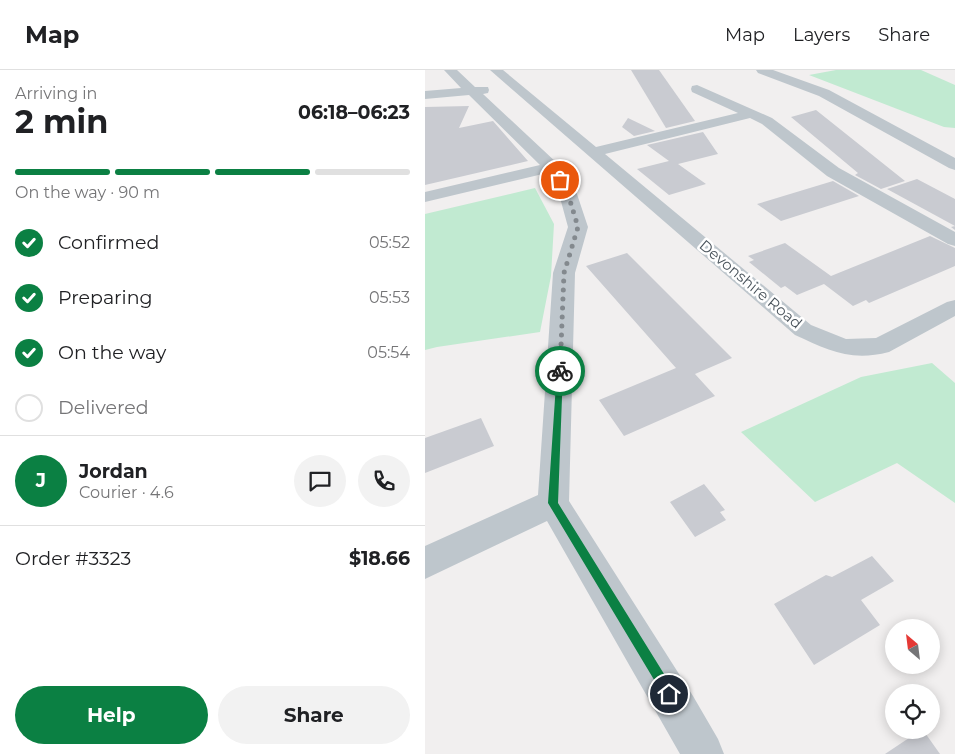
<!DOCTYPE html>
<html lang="en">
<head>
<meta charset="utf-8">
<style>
  :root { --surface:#fff; --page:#f2f2f2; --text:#202124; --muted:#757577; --line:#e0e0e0; --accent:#0b8043 }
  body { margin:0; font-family:Montserrat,sans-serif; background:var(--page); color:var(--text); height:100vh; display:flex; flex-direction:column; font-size:19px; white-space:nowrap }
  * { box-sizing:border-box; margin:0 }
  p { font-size:16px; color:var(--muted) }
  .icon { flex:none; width:28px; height:28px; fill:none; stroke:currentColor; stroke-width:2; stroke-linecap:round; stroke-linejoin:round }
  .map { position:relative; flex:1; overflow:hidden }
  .sheet { display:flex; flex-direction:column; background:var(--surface); width:425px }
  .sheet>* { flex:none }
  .needle { width:32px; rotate:332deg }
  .controls { position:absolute; left:460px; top:549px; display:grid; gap:10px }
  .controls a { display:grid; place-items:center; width:55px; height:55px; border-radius:50%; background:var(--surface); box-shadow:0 2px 12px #0003; font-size:25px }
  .pin { position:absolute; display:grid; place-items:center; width:42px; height:42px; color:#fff; margin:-21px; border:2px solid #fff; border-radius:50%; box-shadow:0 1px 5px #0007 }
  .courier { position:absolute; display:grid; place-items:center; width:50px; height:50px; margin:-25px; border:4px solid #0b8043; border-radius:50%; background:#fff; color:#222; box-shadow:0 1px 6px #0007 }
  .overview em { font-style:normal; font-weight:700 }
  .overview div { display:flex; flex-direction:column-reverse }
  .overview { display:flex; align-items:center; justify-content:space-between; height:85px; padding:0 15px }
  h1 { font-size:32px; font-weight:700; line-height:38px }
  .bar { display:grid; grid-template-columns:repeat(4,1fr); gap:8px 5px; align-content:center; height:60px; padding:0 15px }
  .bar i { height:6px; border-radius:4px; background:var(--line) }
  .bar .active { background:var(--accent) }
  .bar p { grid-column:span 4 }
  .line { display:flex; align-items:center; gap:12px; padding:0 15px; border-top:1px solid var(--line) }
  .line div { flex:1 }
  .round { display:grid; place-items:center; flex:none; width:52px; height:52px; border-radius:26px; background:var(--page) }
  ol { padding:0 15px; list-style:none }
  li { display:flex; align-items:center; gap:15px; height:55px }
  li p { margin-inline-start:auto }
  li .icon { padding:5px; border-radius:50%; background:var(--accent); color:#fff; stroke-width:4 }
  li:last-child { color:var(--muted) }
  li i { width:28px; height:28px; border:2px solid var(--line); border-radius:50% }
  .cta { display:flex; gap:10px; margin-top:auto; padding:10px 15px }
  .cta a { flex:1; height:58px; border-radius:30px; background:var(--accent); color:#fff; font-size:20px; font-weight:700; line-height:58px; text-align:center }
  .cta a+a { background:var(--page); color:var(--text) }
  header { display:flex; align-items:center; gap:30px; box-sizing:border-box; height:70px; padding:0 25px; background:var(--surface); border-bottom:1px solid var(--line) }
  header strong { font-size:24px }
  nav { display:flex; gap:28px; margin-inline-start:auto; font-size:18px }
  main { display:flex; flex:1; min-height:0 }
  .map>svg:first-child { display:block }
</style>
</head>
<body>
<header>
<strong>Map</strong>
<nav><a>Map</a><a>Layers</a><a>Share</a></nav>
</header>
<main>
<section class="sheet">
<div class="overview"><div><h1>2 min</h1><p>Arriving in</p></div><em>06:18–06:23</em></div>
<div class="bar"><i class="active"></i><i class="active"></i><i class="active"></i><i></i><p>On the way · 90 m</p></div>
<ol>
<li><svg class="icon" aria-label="check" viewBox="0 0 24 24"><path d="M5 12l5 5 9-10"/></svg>Confirmed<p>05:52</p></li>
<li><svg class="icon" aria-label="check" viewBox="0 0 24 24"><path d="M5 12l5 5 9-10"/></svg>Preparing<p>05:53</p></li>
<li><svg class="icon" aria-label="check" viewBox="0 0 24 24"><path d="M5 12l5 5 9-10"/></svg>On the way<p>05:54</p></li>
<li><i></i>Delivered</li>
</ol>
<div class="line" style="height:90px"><b class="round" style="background:var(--accent);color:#fff">J</b><div><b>Jordan</b><p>Courier · 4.6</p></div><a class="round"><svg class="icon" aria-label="chat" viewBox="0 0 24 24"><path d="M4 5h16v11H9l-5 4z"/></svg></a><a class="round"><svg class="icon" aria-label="phone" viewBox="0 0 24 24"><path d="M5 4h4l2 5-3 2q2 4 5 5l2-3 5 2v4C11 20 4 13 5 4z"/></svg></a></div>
<div class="line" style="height:65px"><div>Order #3323</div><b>$18.66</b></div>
<div class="cta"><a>Help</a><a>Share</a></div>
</section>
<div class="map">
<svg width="530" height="684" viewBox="0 0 530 684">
  <rect width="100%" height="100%" fill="#f1efef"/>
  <!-- green -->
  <g fill="#c1ead1">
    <polygon points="411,0 496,0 530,15 530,58 519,57 384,5"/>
    <polygon points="110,118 129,154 126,206 115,262 12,277 0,280 0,144"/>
    <polygon points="507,293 530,313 530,433 472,393 390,432 316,362 436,307"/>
  </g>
  <!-- building -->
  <g fill="#c9cbd1">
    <polygon points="206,0 234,0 270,51 241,58"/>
    <polygon points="44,36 34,58 68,51 103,91 0,115 0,37"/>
    <polygon points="391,40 480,111 456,119 430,105 433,103 366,47"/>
    <polygon points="203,48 230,61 209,66 197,57"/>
    <polygon points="278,62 293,84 253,94 281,114 244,125 212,99 244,91 222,75"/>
    <polygon points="492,109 530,129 530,160 526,157 530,156 462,119"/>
    <polygon points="408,111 434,126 356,151 332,134"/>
    <polygon points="505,166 530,178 530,196 444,233 441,230 428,236 399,214 372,225 360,216 356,218 324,192 329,190 323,186 360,173 406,206"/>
    <polygon points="202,183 307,288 270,304 290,326 199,366 174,330 251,298 161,196"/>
    <polygon points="56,348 69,376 0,403 0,368"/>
    <polygon points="279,414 300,440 295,442 301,450 270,467 245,432"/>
    <polygon points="447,486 469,511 436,530 455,555 389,595 349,534 401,505 407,507"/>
    <polygon points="496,660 498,660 515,684 460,684"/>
  </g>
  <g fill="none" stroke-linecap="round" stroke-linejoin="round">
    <!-- street -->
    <g fill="#bec6cc" fill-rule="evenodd">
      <polygon points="19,0 32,0 50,17 63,17 64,20 63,23 58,24 133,94 152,124 163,157 150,203 144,431 268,626 293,669 299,684 255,684 122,451 0,509 0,476 113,425 128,203 143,157 134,124 122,103 0,132 0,122 115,95 44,25 0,29 0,21 36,18"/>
      <path d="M65 0H78L171 77 313 43 267 22 266 19 267 16 272 15 347 48 414 98 530 162V176L523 174 402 106 337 54 325 48 180 84 386 255 421 269 451 268 522 232 530 230V246L464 282C425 292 403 280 370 265Z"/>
      <polygon points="331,0 348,0 404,20 530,88 530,100 524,98 394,26 333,3"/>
    </g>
  </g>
  <!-- route -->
  <polygon fill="#0b8043" points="132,299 138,301 133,433 249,620 250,624 249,628 244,630 240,628 123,433"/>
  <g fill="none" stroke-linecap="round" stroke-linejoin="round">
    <!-- done -->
    <polyline stroke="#83898e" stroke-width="5" stroke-dasharray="0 9" points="135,301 139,203 153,157 143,124 135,110"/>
  </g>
  <g text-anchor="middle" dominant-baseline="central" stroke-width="5" stroke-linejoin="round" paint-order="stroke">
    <!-- far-street labels -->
    <g font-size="15" fill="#48525a" stroke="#fff">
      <text transform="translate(326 214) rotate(40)">Devonshire Road</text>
    </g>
  </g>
</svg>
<div class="controls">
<a><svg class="needle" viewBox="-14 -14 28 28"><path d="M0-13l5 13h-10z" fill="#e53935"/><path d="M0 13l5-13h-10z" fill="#757577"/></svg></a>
<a><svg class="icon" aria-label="locate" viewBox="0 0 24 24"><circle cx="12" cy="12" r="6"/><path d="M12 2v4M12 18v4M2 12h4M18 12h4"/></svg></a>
</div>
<div class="pin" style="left:135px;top:110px;background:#ea580c"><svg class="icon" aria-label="bag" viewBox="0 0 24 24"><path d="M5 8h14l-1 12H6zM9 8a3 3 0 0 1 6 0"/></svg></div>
<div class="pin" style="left:244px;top:624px;background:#1f2937"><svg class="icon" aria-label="home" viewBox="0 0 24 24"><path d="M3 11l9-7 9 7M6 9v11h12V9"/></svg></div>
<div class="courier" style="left:135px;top:301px"><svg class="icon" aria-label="bike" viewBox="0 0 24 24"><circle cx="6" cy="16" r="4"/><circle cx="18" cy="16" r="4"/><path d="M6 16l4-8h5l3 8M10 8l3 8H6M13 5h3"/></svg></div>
</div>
</main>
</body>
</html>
